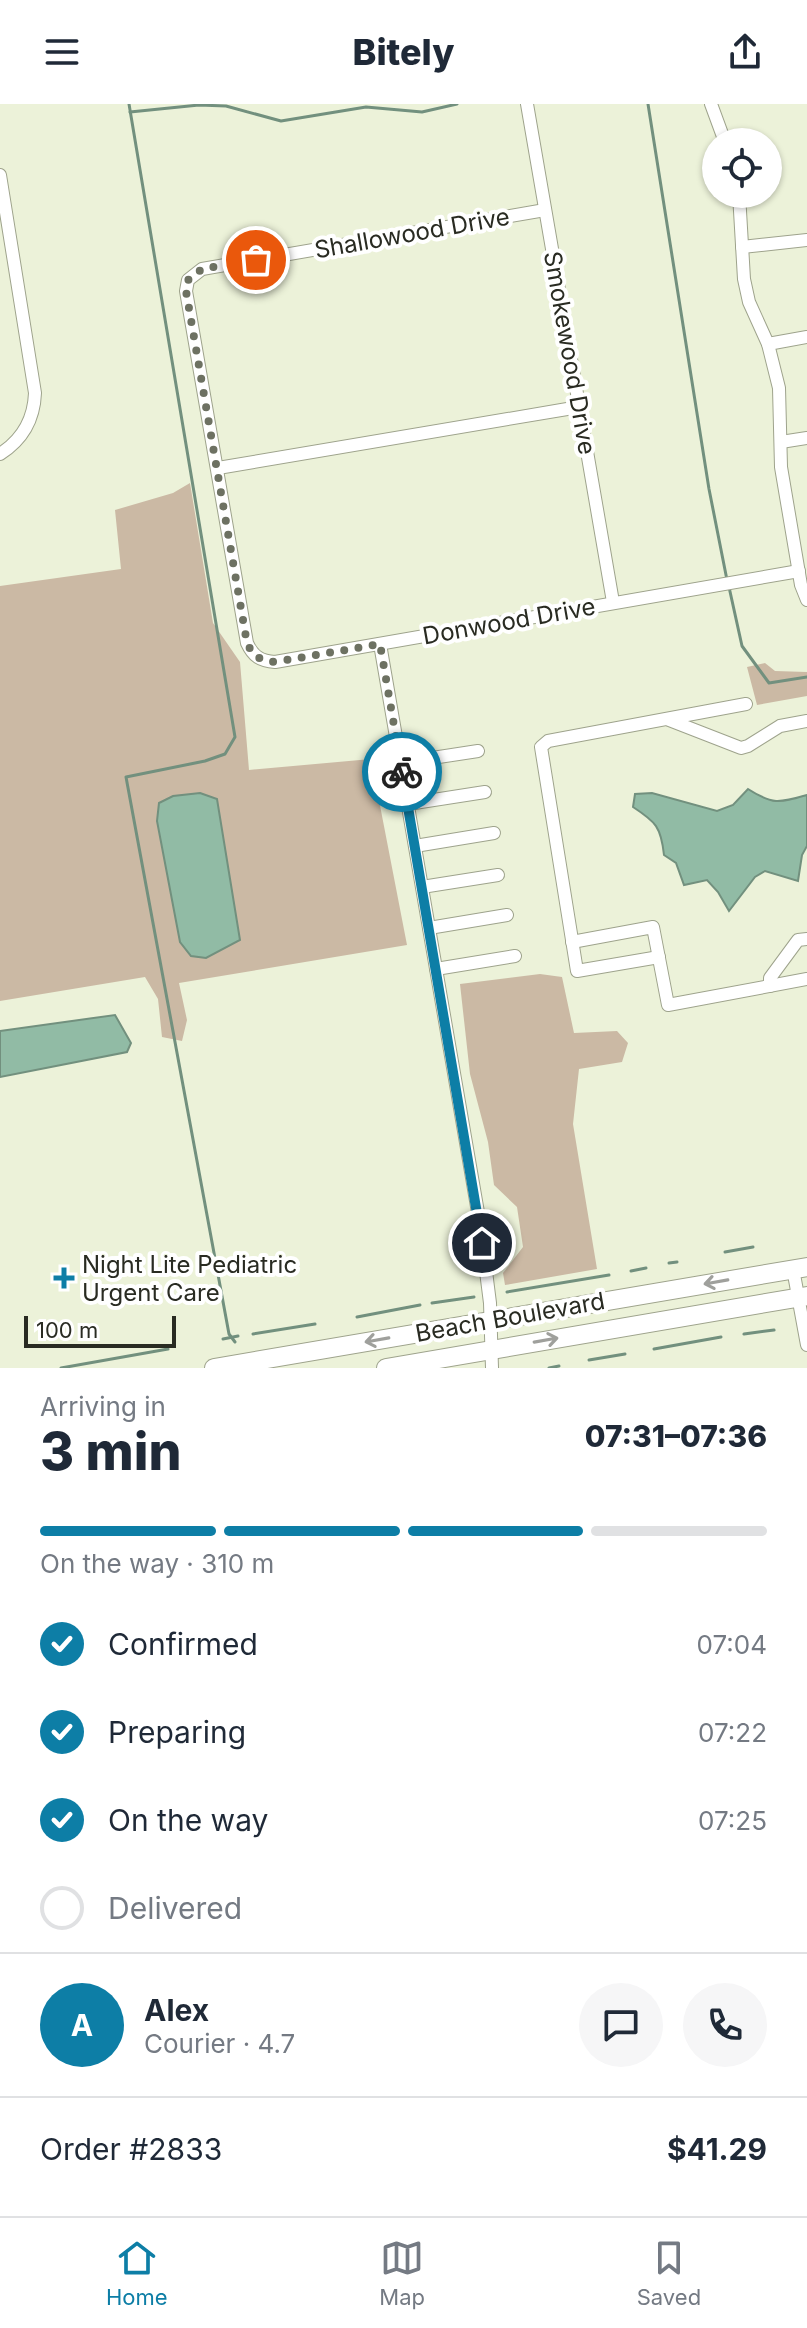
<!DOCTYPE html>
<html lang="en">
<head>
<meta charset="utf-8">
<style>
  :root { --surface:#fff; --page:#f6f6f7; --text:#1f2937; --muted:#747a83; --line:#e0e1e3; --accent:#0d7ea6 }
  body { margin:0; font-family:Inter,sans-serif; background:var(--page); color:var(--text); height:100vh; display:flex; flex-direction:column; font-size:30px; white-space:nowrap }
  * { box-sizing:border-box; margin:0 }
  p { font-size:26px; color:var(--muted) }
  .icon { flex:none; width:44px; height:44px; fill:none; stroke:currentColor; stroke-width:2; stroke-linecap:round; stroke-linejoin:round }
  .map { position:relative; height:1264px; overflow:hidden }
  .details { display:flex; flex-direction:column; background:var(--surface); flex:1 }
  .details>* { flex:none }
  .fabs { position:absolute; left:702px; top:24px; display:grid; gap:16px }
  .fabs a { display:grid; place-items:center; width:80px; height:80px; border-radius:50%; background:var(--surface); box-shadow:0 2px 6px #0004; font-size:40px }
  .scale { position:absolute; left:24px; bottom:20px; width:152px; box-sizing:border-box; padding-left:8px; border:4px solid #292b22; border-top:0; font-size:22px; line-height:28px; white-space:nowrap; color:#292b22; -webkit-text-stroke:6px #fff; paint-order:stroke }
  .pin { position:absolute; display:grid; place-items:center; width:68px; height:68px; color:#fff; margin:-34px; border:4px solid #fff; border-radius:50%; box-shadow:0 2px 8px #0007 }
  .courier { position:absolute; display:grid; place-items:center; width:80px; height:80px; margin:-40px; border:6px solid #0d7ea6; border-radius:50%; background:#fff; color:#222; box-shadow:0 2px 10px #0007 }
  .summary em { font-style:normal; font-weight:800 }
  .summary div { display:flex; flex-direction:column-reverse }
  .summary { display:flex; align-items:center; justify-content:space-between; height:136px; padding:0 40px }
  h1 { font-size:52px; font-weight:800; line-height:60px }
  .bar { display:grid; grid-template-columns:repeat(4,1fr); gap:12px 8px; align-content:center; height:96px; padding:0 40px }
  .bar i { height:10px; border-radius:6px; background:var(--line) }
  .bar .current { background:var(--accent) }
  .bar p { grid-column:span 4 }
  .line { display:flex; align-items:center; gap:20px; padding:0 40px; border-top:2px solid var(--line) }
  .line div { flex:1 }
  .round { display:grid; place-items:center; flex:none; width:84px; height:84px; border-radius:42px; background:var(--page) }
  ol { padding:0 40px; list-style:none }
  li { display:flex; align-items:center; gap:24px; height:88px }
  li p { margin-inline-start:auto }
  li .icon { padding:8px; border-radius:50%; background:var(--accent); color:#fff; stroke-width:4 }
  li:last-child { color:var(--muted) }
  li i { width:44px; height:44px; border:4px solid var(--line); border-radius:50% }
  header { display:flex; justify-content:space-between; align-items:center; height:104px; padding:0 40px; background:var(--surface); font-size:36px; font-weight:800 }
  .menu { display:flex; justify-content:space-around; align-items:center; height:112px; border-top:2px solid var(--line); background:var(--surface); font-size:22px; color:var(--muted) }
  .menu a { display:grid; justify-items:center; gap:4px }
  .menu .current { color:var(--accent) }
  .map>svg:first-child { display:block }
</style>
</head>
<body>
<header><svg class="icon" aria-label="menu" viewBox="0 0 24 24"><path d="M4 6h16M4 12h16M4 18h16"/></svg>Bitely<svg class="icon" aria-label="share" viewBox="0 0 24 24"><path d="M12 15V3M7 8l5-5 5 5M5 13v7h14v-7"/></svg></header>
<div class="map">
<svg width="807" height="1264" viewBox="0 0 807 1264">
  <rect width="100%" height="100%" fill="#ecf2d9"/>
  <!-- green -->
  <g fill="#cbb9a4">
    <polygon points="190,379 213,519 240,558 249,666 371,655 407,841 179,879 187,916 182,937 162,933 158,895 145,873 0,897 0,482 121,465 115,406 173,389"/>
    <polygon points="765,559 775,567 807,568 807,592 757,601 747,563"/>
    <polygon points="540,870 562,873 574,929 617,927 628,939 622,958 579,965 573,1020 597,1165 505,1181 503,1169 523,1143 517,1103 494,1081 488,1038 470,970 460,880"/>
  </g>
  <!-- water -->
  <g fill="#91bba5" stroke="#72907e" stroke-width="2">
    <path d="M748 685C773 701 779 699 807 691V742L802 751 798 777 765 767 755 773 729 807 718 788 707 776 684 781 676 759 664 751C661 723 656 718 633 703L635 690 652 689 717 707 733 701Z"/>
    <polygon points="200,689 217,695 240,836 206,854 191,852 180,838 157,717 159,699 173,692"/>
    <polygon points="115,911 131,939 127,948 0,973 0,927"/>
  </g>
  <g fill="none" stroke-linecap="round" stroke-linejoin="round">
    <!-- stream -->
    <g stroke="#72907e" stroke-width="3">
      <polyline points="129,0 235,633 225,650 205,657 126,673 229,1230 235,1238"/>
      <polyline points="648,0 709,385 727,476"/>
      <polyline points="130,8 199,1 226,2 281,17 366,3 422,8 457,0"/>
      <polyline points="729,483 742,542 769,579 807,573"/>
      <polyline points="725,1148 753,1143"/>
      <polyline points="669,1159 677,1158"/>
      <polyline points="631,1167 646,1164"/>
      <polyline points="507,1188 609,1171"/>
      <polyline points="432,1199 474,1193"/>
      <polyline points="357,1213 420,1201"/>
      <polyline points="253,1230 315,1220"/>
      <polyline points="744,1230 774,1226"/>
      <polyline points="223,1235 238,1232"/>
      <polyline points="654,1245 721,1233"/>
      <polyline points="589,1256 625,1250"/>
      <polyline points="61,1264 168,1245"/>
      <polyline points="549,1264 559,1262"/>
    </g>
    <defs>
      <g id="minor">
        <polyline points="527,0 613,498"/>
        <polyline points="711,0 725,38"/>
        <path d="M0 71 35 289C34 315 22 336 0 350"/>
        <polyline points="739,90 744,175 749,198 768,240 779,284 781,363 801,481 807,496"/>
        <path d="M545 106 202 165 188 176 186 187 247 539C253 552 260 557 275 558L799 467"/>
        <polyline points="742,143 807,136"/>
        <polyline points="768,240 807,233"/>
        <polyline points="781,338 807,334"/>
        <polyline points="218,364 579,303"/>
        <polyline points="380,540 480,1120 490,1199 492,1264"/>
        <polyline points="669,616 741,644 748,642 780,622 807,617"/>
        <polyline points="400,659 478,647"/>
        <polyline points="408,700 485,688"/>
        <polyline points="415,742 494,729"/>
        <polyline points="422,783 498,771"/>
        <polyline points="429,824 507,811"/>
        <polyline points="572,838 653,823 668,901 807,875"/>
        <polyline points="659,853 577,867 541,643 548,637 746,600"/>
        <polyline points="436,865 515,852"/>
        <polyline points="770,882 770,874 798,836 807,835"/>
        <polyline points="793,1165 807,1241"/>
      </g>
      <g id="highway">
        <polyline points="214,1264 807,1163"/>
        <polyline points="386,1264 807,1192"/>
      </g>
    </defs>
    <!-- minor casing -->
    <use href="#minor" stroke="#9ea38c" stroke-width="14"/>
    <!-- highway casing -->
    <use href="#highway" stroke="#9ea38c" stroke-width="20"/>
    <!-- minor -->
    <use href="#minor" stroke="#fff" stroke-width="12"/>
    <!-- highway -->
    <use href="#highway" stroke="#fff" stroke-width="18"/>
  </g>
  <!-- one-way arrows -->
  <defs><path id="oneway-shaft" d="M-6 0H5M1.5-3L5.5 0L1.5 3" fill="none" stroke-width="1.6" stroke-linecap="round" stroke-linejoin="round" transform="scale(2)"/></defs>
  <g stroke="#9fa09c">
    <use href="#oneway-shaft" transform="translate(716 1178) rotate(170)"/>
    <use href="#oneway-shaft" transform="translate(377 1236) rotate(170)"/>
    <use href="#oneway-shaft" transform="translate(546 1236) rotate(-10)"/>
  </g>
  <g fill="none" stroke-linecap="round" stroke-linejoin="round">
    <!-- done -->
    <path stroke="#6d7162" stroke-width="8" stroke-dasharray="0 14.4" d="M256 156 202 165 188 176 186 187 247 539C253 552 260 557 275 558L380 540 402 668"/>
    <!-- route -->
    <polyline stroke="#0d7ea6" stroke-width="10" points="402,668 482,1139"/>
  </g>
  <!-- markers -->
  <path fill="#0d7ea6" stroke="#fff" stroke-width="3" d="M60 1162h8v8h8v8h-8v8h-8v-8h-8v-8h8z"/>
  <g text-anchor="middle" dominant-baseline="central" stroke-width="8" stroke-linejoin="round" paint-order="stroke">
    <!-- street labels -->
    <g font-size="24" fill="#292b22" stroke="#fff">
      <text transform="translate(412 129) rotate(-10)">Shallowood Drive</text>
      <text transform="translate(570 249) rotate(80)">Smokewood Drive</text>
      <text transform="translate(509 517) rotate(-10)">Donwood Drive</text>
      <text transform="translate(510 1213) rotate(-10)">Beach Boulevard</text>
    </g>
    <!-- poi labels -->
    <g font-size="24" fill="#292b22" stroke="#fff" text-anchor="start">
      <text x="82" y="1160">Night Lite Pediatric<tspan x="82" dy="28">Urgent Care</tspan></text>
    </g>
  </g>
</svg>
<div class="fabs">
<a><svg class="icon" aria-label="locate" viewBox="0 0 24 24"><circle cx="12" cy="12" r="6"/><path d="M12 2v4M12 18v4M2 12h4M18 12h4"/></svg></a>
</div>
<div class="scale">100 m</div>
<div class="pin" style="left:256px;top:156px;background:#ea580c"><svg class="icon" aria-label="bag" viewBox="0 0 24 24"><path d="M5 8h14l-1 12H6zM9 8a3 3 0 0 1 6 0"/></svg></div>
<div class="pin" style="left:482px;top:1139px;background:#1f2937"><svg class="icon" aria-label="home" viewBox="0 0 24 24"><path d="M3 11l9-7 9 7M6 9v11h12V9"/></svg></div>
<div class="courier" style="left:402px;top:668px"><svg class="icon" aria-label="bike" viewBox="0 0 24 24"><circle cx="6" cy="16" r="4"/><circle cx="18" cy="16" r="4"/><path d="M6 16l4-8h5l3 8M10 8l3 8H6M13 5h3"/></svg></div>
</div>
<section class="details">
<div class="summary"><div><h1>3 min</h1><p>Arriving in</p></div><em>07:31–07:36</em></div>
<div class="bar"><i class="current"></i><i class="current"></i><i class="current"></i><i></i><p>On the way · 310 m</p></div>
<ol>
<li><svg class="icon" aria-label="check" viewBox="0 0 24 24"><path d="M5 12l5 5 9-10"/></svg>Confirmed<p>07:04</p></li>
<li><svg class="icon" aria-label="check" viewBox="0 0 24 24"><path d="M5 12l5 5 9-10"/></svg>Preparing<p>07:22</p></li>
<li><svg class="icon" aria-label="check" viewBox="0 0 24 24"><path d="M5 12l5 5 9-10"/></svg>On the way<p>07:25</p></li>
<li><i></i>Delivered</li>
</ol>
<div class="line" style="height:144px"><b class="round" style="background:var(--accent);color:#fff">A</b><div><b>Alex</b><p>Courier · 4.7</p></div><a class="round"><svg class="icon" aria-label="chat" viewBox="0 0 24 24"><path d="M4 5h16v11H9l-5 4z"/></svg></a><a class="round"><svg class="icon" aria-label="phone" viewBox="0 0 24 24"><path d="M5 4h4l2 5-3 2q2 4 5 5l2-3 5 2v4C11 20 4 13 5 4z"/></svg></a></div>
<div class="line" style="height:104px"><div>Order #2833</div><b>$41.29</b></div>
</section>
<nav class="menu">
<a class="current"><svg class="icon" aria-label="home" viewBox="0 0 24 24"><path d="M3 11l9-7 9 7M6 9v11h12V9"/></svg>Home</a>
<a><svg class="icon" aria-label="map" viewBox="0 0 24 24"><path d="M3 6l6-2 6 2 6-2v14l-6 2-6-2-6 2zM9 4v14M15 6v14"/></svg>Map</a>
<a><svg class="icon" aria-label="saved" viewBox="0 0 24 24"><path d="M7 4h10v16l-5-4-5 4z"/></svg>Saved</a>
</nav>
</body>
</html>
